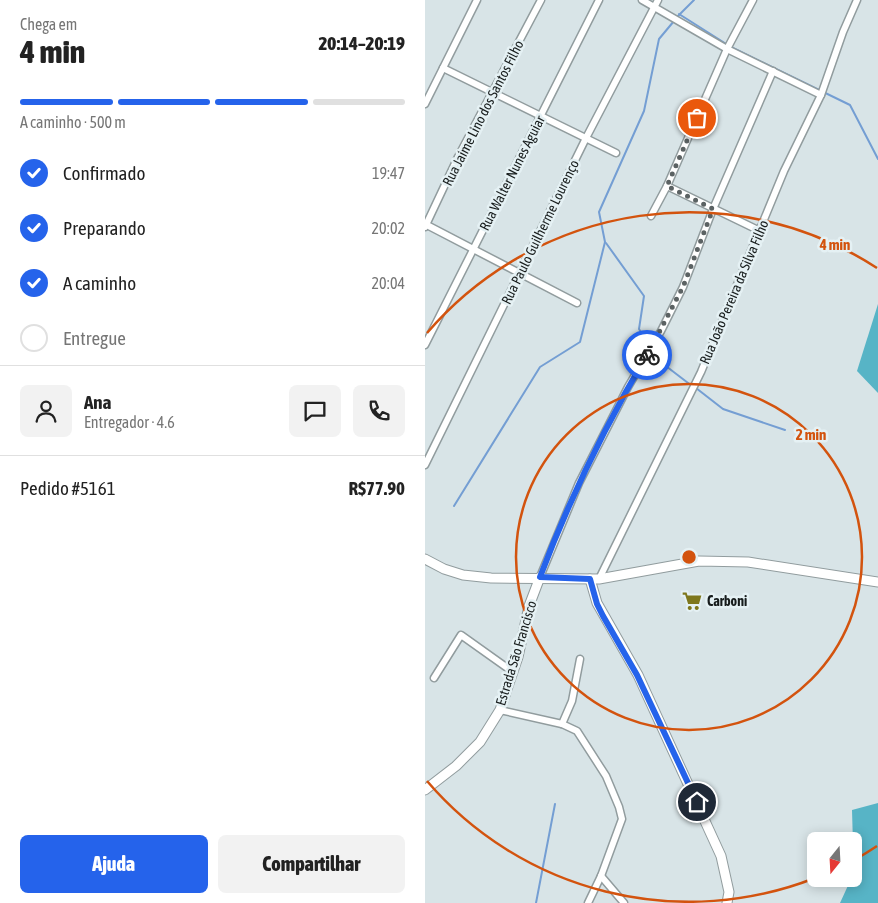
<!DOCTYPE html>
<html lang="pt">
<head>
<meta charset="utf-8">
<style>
  :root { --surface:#fff; --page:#f2f2f2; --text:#222; --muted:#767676; --line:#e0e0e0; --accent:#2563eb }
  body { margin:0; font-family:"Asap Condensed",sans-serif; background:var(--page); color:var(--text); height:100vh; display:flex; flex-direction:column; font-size:19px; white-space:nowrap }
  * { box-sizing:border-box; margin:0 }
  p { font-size:16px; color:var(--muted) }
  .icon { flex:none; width:28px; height:28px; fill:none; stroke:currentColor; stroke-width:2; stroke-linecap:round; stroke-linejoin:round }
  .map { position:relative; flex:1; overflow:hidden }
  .details { display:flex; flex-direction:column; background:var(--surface); width:425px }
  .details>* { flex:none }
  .needle { width:32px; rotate:198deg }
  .controls { position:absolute; left:382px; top:832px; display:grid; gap:10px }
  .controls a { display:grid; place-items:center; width:55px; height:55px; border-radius:8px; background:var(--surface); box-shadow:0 2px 12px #0003; font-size:25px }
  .pin { position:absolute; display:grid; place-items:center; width:42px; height:42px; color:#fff; margin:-21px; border:2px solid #fff; border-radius:50%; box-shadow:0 1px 5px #0007 }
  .courier { position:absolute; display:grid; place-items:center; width:50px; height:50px; margin:-25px; border:4px solid #2563eb; border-radius:50%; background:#fff; color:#222; box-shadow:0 1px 6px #0007 }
  .summary em { font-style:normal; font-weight:800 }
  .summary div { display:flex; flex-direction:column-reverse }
  .summary { display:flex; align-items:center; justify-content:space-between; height:85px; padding:0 20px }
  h1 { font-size:32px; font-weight:800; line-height:38px }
  .bar { display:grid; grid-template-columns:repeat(4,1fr); gap:8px 5px; align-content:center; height:60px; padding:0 20px }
  .bar i { height:6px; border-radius:4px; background:var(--line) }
  .bar .on { background:var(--accent) }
  .bar p { grid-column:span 4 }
  .line { display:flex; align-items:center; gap:12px; padding:0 20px; border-top:1px solid var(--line) }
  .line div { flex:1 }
  .round { display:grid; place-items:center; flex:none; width:52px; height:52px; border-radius:8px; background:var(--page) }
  ol { padding:0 20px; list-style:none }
  li { display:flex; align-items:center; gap:15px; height:55px }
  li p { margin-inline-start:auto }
  li .icon { padding:5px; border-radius:50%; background:var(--accent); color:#fff; stroke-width:4 }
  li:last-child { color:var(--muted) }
  li i { width:28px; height:28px; border:2px solid var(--line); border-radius:50% }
  .button { display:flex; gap:10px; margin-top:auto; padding:10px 20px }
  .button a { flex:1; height:58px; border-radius:8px; background:var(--accent); color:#fff; font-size:20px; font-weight:800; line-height:58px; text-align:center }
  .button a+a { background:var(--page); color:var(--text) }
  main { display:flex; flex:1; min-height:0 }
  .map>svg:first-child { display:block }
</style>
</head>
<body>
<main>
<section class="details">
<div class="summary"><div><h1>4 min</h1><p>Chega em</p></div><em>20:14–20:19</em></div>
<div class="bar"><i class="on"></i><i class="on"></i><i class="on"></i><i></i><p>A caminho · 500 m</p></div>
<ol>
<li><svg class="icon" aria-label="check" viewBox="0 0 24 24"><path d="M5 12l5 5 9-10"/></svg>Confirmado<p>19:47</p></li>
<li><svg class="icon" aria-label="check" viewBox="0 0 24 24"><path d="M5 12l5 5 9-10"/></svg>Preparando<p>20:02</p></li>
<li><svg class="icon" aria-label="check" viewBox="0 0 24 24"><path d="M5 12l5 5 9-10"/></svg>A caminho<p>20:04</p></li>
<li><i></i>Entregue</li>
</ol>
<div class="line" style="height:90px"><a class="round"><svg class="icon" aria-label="person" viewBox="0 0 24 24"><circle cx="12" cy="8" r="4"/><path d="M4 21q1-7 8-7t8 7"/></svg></a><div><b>Ana</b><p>Entregador · 4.6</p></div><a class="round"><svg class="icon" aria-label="chat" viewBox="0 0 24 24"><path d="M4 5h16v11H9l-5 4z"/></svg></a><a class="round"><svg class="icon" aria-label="phone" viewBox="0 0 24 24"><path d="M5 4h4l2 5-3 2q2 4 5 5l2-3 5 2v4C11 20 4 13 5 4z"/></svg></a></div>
<div class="line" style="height:65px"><div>Pedido #5161</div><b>R$77.90</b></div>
<div class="button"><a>Ajuda</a><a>Compartilhar</a></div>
</section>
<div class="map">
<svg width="453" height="903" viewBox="0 0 453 903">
  <rect width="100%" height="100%" fill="#d8e4e7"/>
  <!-- forest -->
  <g fill="#57b4c6">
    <polygon points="453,304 453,393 432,371"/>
    <polygon points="453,803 453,903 415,903 426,879 429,879 427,810"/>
  </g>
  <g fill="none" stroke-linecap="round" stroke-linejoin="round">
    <!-- stream -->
    <g stroke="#749ed3" stroke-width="2">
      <polyline points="254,14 306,47 425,105 453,159"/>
      <polyline points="252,17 269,0"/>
      <polyline points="181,243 219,296 214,329 225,347"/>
      <polyline points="228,351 233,360 267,386"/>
      <polyline points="271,388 298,409 360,430"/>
      <polyline points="29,506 115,367 155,342 180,242 174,212 219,111 234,39 249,21"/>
      <polyline points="111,903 130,804"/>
    </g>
    <defs>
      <g id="street">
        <polyline points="217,0 302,49 396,95"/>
        <polyline points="18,68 191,153"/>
        <polyline points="0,104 52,0"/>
        <polyline points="242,186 335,231"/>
        <polyline points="226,216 242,186 302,49 328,0"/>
        <polyline points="0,224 152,303"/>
        <polyline points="0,227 33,157 116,0"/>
        <polyline points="0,345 174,0"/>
        <polyline points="0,465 161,138 233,0"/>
        <polyline points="115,577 154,483 203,387 236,331 258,287 288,209 348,71"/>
        <polyline points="174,579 276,372 359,171 396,95 418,32 432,0"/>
        <polyline points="9,678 36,635 88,672"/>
        <polyline points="75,710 137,724 152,731 181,776 194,807 197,819 176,876 163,903"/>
        <polyline points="137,724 147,701 155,659"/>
        <polyline points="176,876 199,903"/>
      </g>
      <g id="secondary">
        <polyline points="0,559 19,569 38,575 66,578 174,579 274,561 323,562 453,582"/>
        <polyline points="165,579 172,603 213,675 296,856 304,892 302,903"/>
        <polyline points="0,790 31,766 55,742 75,710 93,657 104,606 115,577"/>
      </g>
    </defs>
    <!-- street casing -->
    <use href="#street" stroke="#919c9e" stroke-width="9"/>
    <!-- secondary casing -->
    <use href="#secondary" stroke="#919c9e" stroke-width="11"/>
    <!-- street -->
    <use href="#street" stroke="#fff" stroke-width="6"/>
    <!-- secondary -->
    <use href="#secondary" stroke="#fff" stroke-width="9"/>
  </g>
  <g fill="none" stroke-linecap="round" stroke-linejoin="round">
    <!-- done -->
    <polyline stroke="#5b6263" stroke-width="5" stroke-dasharray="0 9" points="222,355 258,287 288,209 242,186 272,118"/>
    <!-- route -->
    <path stroke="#2563eb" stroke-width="6" d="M222 355C180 426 144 500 115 577L165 579 172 604 178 616 212 675 272 802"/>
  </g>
  <!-- distance rings -->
  <g fill="none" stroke="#d3530e" stroke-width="2.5">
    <circle cx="264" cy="557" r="173"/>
    <path d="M452 846A345 345 0 0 1 431 859M390 878A345 345 0 0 1 2 781M2 333A345 345 0 0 1 452 268"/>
  </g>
  <!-- icons -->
  <defs>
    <symbol id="supermarket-bare" viewBox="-9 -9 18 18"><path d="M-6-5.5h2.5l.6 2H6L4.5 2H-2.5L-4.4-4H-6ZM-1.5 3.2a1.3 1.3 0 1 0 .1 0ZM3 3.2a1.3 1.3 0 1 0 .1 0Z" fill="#7e771c" stroke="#e5f1f4" stroke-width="2.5" paint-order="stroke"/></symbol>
  </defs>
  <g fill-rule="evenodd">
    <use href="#supermarket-bare" x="253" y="587" width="28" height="28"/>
  </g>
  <g text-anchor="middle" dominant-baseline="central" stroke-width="5" stroke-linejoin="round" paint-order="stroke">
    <!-- street labels -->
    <g font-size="14" fill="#171c1c" stroke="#e5f1f4">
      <text transform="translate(58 113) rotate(-63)">Rua Jaime Lino dos Santos Filho</text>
      <text transform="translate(87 173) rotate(-63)">Rua Walter Nunes Aguiar</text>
      <text transform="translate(115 232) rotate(-64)">Rua Paulo Guilherme Lourenço</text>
      <text transform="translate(309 292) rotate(-67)">Rua João Pereira da Silva Filho</text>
      <text transform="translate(91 653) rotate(-73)">Estrada São Francisco</text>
    </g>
    <!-- poi labels -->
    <g font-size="14" font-weight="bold" fill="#171c1c" stroke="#e5f1f4" text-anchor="start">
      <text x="282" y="601">Carboni</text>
    </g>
  </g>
  <circle cx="264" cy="557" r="8" fill="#d3530e" stroke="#e5f1f4" stroke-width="2.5"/>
  <g font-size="15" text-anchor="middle" font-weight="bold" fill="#d3530e" stroke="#e5f1f4" stroke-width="5" stroke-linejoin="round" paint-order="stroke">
    <text x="410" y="250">4 min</text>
    <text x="386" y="440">2 min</text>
  </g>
</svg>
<div class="controls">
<a><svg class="needle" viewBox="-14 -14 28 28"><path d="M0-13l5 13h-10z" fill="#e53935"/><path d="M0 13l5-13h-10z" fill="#767676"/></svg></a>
</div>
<div class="pin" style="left:272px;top:118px;background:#ea580c"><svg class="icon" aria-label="bag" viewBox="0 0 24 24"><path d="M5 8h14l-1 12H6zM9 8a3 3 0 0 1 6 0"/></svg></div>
<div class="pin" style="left:272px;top:802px;background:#1f2937"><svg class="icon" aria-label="home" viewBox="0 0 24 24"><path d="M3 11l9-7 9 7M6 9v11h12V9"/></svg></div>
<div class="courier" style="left:222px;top:355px"><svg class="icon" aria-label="bike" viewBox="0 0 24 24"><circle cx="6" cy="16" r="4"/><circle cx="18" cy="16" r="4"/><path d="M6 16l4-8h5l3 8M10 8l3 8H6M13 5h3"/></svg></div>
</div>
</main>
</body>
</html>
